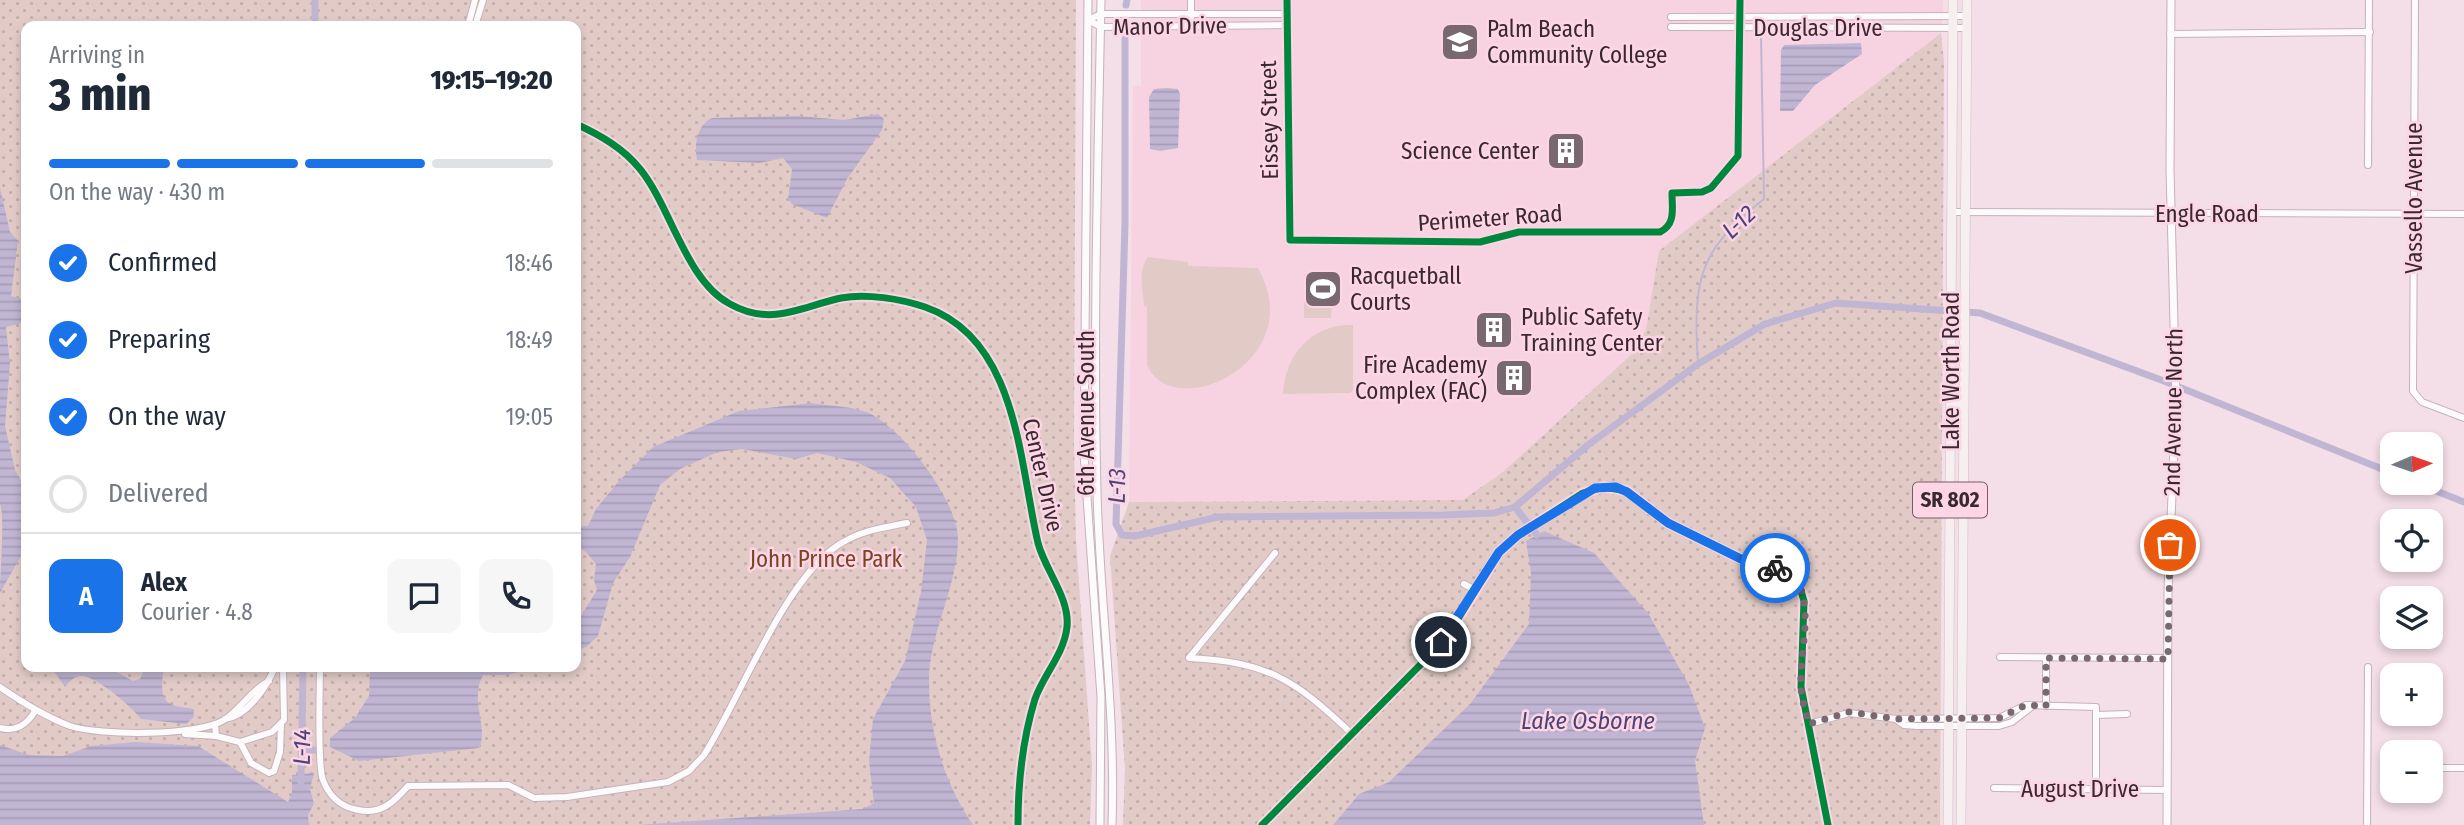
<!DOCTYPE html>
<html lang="en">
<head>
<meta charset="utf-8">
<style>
  :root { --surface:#fff; --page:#f6f6f7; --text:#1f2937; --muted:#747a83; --line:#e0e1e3; --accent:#1a73e8 }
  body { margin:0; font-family:"Fira Sans Condensed",sans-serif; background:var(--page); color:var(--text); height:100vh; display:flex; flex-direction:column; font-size:26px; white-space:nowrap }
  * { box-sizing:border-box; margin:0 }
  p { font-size:23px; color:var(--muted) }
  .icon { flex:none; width:38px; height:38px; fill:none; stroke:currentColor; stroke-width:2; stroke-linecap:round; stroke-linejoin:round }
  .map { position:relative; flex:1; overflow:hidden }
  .panel { position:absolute; left:21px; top:21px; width:560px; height:651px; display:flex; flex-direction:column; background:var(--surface); border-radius:14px; box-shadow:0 4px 10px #0003 }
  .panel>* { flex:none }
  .needle { width:46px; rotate:88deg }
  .fabs { position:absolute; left:2380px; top:432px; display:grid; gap:14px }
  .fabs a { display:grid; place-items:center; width:63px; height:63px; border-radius:14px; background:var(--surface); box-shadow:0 4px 10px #0003; font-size:35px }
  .pin { position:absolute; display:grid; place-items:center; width:60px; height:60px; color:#fff; margin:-30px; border:4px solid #fff; border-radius:50%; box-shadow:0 2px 7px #0007 }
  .courier { position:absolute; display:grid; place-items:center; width:70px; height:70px; margin:-35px; border:5px solid #1a73e8; border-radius:50%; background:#fff; color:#222; box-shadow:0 2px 9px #0007 }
  .summary em { font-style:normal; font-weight:800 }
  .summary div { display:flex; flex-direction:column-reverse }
  .summary { display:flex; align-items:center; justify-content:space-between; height:119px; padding:0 28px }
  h1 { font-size:46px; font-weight:800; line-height:52px }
  .bar { display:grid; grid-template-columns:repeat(4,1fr); gap:10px 7px; align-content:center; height:84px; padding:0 28px }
  .bar i { height:9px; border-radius:5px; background:var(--line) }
  .bar .on { background:var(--accent) }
  .bar p { grid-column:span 4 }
  .line { display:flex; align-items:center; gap:18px; padding:0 28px; border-top:2px solid var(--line) }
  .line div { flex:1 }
  .round { display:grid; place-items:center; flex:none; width:74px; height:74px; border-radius:14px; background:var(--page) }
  ol { padding:0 28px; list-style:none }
  li { display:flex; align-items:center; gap:21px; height:77px }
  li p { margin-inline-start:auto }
  li .icon { padding:7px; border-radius:50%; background:var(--accent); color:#fff; stroke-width:4 }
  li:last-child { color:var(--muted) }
  li i { width:38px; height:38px; border:4px solid var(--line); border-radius:50% }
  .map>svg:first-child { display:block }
</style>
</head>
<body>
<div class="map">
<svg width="2464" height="825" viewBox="0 0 2464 825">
  <defs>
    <pattern id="park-dots" width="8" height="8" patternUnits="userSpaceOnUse" patternTransform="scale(1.75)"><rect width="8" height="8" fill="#e2cbc7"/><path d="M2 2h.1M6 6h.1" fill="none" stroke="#c3aeab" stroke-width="1.8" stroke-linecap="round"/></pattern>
    <pattern id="water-rules" width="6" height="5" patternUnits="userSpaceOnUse" patternTransform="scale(1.75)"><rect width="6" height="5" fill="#c0b6d3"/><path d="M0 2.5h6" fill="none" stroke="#a69cb5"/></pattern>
  </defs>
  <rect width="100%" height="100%" fill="#f4dee7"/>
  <!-- built -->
  <polygon fill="#f7d3e2" points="1141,0 1943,0 1943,11 1941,33 1660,251 1646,330 1634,352 1504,471 1463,500 1129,502 1133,86 1141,86"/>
  <!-- green -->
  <g fill="#e2cbc7">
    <path d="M1148 257 1188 262V266L1258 268C1311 362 1173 425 1147 365V307L1144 306C1143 288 1137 273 1148 257Z"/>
    <polygon points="1304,274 1341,275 1341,303 1332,303 1331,318 1304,318"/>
    <path d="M1353 325V390L1350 393 1283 394C1285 354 1312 324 1353 325Z"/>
  </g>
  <!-- park -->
  <g fill="url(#park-dots)" fill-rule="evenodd">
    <path d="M0 0H1076L1074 442 1076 541 1092 766 1090 825H0ZM26 26H576V667H26Z"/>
    <polygon points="1941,33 1944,62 1940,825 1123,825 1125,769 1110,556 1129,502 1463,500 1504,471 1634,352 1646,330 1659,251"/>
  </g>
  <!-- water -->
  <g fill="url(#water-rules)">
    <polygon points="1861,43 1862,54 1815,85 1793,111 1780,111 1781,50 1784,45"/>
    <polygon points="1166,88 1178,89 1180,94 1178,148 1160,151 1150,149 1149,97 1154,89"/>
    <path d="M878 114 884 119 882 130 847 179 827 218 792 204 788 199 792 169 783 158 760 163 697 160C694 144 697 125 712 118L798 116 844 120Z"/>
    <path d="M0 188 10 232 18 241 11 296 26 300V322L6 327 10 364 5 426 15 470 26 489V547L0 593C0 575 5 515 0 504Z"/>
    <path d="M811 403C828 406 853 406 869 413 903 429 958 501 958 539 958 585 929 635 929 680 929 733 944 782 973 825H638L863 809 874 803 869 761 873 719 905 661 921 592 927 540 916 507 890 478 856 462 817 453 796 459 742 449 718 452 680 469 660 485 630 557 613 583 598 636 586 647 576 651V624L597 590 594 580 596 564 586 552 576 546V526H588L596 509 618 482 653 447 739 411Z"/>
    <polygon points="1544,531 1594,553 1648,613 1689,685 1705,728 1695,761 1704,825 1333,825 1359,794 1389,782 1470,704 1529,624 1531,573 1526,541"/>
    <path d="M51 667H108L133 681 140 679 145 667H163C164 681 156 701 176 706 182 708 187 707 193 709L194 717 186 724 141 719C133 708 97 677 83 676 75 675 70 681 65 687Z"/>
    <path d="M370 667H536L507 675H483C469 700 489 728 479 748L359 761 330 747V738L355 718 369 696Z"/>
    <polygon points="135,742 198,746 288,802 292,793 292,775 314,773 310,789 314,804 308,815 309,825 0,825 0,745 29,755 63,756 91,746"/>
  </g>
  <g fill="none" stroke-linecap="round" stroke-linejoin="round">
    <!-- stream -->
    <path stroke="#c0b6d3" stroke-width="2" d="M1698 364C1693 281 1697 251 1764 199L1761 36"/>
    <!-- canal -->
    <g stroke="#c0b6d3" stroke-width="7">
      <polyline points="1126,5 1127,0"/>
      <polyline points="315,26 315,0"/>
      <polyline points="1125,39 1125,224 1116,524 1122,535 1135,536 1218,517 1442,515 1494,513 1515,507 1588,445 1698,364 1765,324 1836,303 1980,313 2164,381 2392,473"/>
      <polyline points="2416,483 2464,502"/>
      <polyline points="1515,507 1537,535"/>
      <polyline points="302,750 316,750"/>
      <polyline points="301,782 303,667"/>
    </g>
    <defs>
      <g id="minor">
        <polyline points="1191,0 1191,17"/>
        <path d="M1287 0 1290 240 1480 242 1519 232H1660C1676 224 1672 209 1672 193L1702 192 1711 188 1738 156 1740 0"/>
        <polyline points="2415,0 2413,391 2422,402 2464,418"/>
        <polyline points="1671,17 1966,16"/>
        <polyline points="1088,20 1101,27 1287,25"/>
        <polyline points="1088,20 1101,14 1287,14"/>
        <polyline points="468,26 475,0"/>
        <polyline points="475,26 483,0"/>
        <polyline points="1671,27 1966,28"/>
        <polyline points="2170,34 2370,32"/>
        <path d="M576 124C600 135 623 148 640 169 671 207 686 281 730 304 771 327 800 307 841 298 866 293 901 299 925 307 1018 339 1019 462 1038 543 1045 570 1070 598 1067 627 1064 654 1044 674 1035 699 1023 738 1018 784 1018 825"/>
        <polyline points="2368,165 2369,0"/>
        <polyline points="1951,212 2464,214"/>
        <path d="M1275 553 1189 658C1269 662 1295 680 1351 733"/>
        <polyline points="1464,584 1475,590"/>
        <polyline points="2000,657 2168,658"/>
        <polyline points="2046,658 2046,706"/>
        <path d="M320 667C320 688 317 765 323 780 329 796 341 807 358 810 381 815 394 802 408 786L508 785 534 798 567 797 668 782 689 771 704 755C741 698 787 571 845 541 864 530 886 527 907 523"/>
        <path d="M0 687C23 703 44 716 70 726 100 736 198 736 224 720 241 709 251 690 269 681"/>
        <polyline points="2096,715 2127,714"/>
        <path d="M225 719C248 716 267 686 275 667"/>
        <polyline points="1896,719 1904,725 1917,726 1999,726 2012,722 2034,705"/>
        <polyline points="215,724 216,736 240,742 251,763 269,773 274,771 280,752 281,725"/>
        <polyline points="1809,724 1849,713 1896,719 1999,718 2026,705 2096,707 2096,789"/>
        <path d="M0 728C15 732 27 725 35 711"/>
        <polyline points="185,734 216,736"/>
        <polyline points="240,742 272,732 284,720 283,667"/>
        <polyline points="2384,768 2392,768"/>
        <polyline points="2431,768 2464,768"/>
        <polyline points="1994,788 2167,790"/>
        <polyline points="1262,825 1428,657 1453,627 1499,552 1518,535 1583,493 1604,487 1627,491 1668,523 1741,559 1793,574 1798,581 1804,601 1801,687 1828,825"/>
        <polyline points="2367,825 2368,667"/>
      </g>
      <g id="tertiary">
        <polyline points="1088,0 1084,454 1101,697 1100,825"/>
        <path d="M1101 0C1098 164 1093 329 1097 492 1100 604 1116 713 1112 825"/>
        <polyline points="2167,825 2168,590 2176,401 2170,170 2171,0"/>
      </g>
      <g id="primary">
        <polyline points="1956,396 1961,430"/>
        <polyline points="1948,825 1953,0"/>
        <polyline points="1961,825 1967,0"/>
      </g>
    </defs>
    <!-- minor casing -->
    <use href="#minor" stroke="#c4b3ba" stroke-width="8"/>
    <!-- tertiary casing -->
    <use href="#tertiary" stroke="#c4b3ba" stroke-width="9"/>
    <!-- primary casing -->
    <use href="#primary" stroke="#cbc0c5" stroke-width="10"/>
    <!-- minor -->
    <use href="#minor" stroke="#fdfafb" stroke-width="6"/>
    <!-- tertiary -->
    <use href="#tertiary" stroke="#fdfafb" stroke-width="7"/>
    <!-- primary -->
    <use href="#primary" stroke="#f6eeef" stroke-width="9"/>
    <defs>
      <g id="cycleway">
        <path d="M1287 0 1290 240 1480 242 1519 232H1660C1676 224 1672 209 1672 193L1702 192 1711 188 1738 156 1740 0"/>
        <path d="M576 124C600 135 623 148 640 169 671 207 686 281 730 304 771 327 800 307 841 298 866 293 901 299 925 307 1018 339 1019 462 1038 543 1045 570 1070 598 1067 627 1064 654 1044 674 1035 699 1023 738 1018 784 1018 825"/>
        <polyline points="1262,825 1428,657 1453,627 1499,552 1518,535 1583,493 1604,487 1627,491 1668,523 1741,559 1793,574 1798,581 1804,601 1801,687 1828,825"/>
      </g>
    </defs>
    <!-- cycleway casing -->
    <use href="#cycleway" stroke="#fdd5e5" stroke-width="11"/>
    <!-- cycleway -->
    <use href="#cycleway" stroke="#00873e" stroke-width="7"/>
  </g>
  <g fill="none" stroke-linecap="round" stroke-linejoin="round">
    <!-- done -->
    <path stroke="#7a6870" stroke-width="7" stroke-dasharray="0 12.6" d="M1775 568 1793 574C1816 606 1799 651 1801 686 1801 699 1806 712 1809 724L1849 712 1896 719 1999 718 2026 705 2046 706V658L2168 659 2170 545"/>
    <!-- route -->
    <polyline stroke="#1a73e8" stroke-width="9" points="1441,642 1499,552 1518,535 1595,488 1616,487 1627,492 1668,523 1741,559 1775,568"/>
  </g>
  <!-- icons -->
  <defs>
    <symbol id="school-square" viewBox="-11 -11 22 22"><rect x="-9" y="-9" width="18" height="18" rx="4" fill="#7a6870" stroke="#fdd5e5"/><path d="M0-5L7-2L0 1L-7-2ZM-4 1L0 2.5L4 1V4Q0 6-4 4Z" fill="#fff"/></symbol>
    <symbol id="building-square" viewBox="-11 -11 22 22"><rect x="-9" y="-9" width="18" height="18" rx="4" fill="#7a6870" stroke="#fdd5e5"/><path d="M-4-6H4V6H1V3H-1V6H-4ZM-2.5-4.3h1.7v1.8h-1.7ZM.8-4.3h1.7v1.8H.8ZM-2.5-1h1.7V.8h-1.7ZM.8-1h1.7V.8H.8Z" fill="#fff"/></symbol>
    <symbol id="stadium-square" viewBox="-11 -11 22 22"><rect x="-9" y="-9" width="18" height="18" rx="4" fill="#7a6870" stroke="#fdd5e5"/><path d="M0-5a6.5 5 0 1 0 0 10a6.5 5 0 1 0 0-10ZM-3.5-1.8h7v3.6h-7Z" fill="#fff"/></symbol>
  </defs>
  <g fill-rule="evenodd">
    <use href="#school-square" x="1438" y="20" width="44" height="44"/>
    <use href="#building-square" x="1544" y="129" width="44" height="44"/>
    <use href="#stadium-square" x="1301" y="267" width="44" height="44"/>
    <use href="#building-square" x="1472" y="308" width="44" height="44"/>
    <use href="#building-square" x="1492" y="356" width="44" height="44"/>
  </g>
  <g text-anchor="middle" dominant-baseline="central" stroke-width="5" stroke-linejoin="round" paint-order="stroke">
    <!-- shield labels -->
    <rect fill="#fdd5e5" stroke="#735d66" stroke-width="2" x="1913" y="482.5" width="74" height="35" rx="5"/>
    <g font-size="21" font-weight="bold" fill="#382930">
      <text x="1950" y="500">SR 802</text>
    </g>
    <!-- street labels -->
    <g font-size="23" fill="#382930" stroke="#fdd5e5">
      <text transform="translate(1170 26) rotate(-1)">Manor Drive</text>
      <text x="1818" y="28">Douglas Drive</text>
      <text transform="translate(1269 120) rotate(-91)">Eissey Street</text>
      <text transform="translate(2414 198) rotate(-90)">Vassello Avenue</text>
      <text x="2207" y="214">Engle Road</text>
      <text transform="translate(1490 218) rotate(-4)">Perimeter Road</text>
      <text transform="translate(1951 371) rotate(-90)">Lake Worth Road</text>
      <text transform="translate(2173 412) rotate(-89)">2nd Avenue North</text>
      <text transform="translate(1086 413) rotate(-90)">6th Avenue South</text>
      <text transform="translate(1043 475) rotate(77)">Center Drive</text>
      <text x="2080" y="789">August Drive</text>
    </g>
    <!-- poi labels -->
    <g font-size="23" fill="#382930" stroke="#fdd5e5" text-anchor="start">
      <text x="1487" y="29">Palm Beach<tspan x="1487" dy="26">Community College</tspan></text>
      <text x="1539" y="151" text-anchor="end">Science Center</text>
      <text x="1350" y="276">Racquetball<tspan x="1350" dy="26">Courts</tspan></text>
      <text x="1521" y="317">Public Safety<tspan x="1521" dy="26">Training Center</tspan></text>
      <text x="1487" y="365" text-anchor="end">Fire Academy<tspan x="1487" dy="26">Complex (FAC)</tspan></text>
    </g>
    <!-- park labels -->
    <g font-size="23" fill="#794623" stroke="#fdd5e5">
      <text x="826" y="559">John Prince Park</text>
    </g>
    <!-- water labels -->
    <g font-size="24" font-style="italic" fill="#4c4377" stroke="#fdd5e5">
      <text transform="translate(1739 222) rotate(-43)">L-12</text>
      <text transform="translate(1117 486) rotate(-89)">L-13</text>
      <text x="1588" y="721">Lake Osborne</text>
      <text transform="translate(302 747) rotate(-89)">L-14</text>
    </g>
  </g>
</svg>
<div class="fabs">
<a><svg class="needle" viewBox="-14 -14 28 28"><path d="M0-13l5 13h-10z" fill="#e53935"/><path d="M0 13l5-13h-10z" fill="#747a83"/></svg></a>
<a><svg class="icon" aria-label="locate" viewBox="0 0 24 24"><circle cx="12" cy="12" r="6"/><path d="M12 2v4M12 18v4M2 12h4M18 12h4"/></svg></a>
<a><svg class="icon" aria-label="layers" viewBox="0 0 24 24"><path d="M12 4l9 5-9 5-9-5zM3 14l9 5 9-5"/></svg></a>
<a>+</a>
<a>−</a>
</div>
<div class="pin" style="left:2170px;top:545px;background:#ea580c"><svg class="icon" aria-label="bag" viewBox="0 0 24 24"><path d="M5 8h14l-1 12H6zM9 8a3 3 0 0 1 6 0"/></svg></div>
<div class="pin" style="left:1441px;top:642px;background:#1f2937"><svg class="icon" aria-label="home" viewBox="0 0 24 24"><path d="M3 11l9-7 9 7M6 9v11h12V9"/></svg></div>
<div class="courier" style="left:1775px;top:568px"><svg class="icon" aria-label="bike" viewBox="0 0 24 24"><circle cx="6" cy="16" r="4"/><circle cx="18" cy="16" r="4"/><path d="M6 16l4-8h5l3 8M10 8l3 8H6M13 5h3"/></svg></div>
<section class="panel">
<div class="summary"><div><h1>3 min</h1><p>Arriving in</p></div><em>19:15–19:20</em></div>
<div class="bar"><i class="on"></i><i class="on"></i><i class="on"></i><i></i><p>On the way · 430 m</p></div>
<ol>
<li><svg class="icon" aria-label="check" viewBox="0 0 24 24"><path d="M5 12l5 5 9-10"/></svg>Confirmed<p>18:46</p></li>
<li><svg class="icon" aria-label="check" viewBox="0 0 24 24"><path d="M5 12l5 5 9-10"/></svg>Preparing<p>18:49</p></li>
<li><svg class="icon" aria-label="check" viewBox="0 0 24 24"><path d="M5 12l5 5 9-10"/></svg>On the way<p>19:05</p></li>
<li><i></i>Delivered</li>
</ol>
<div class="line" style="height:126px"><b class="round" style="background:var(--accent);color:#fff">A</b><div><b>Alex</b><p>Courier · 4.8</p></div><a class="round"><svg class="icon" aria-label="chat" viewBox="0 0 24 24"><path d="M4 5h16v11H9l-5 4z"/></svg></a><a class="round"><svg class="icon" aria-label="phone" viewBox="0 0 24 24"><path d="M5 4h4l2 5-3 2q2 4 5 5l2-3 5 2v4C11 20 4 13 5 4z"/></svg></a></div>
</section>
</div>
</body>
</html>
